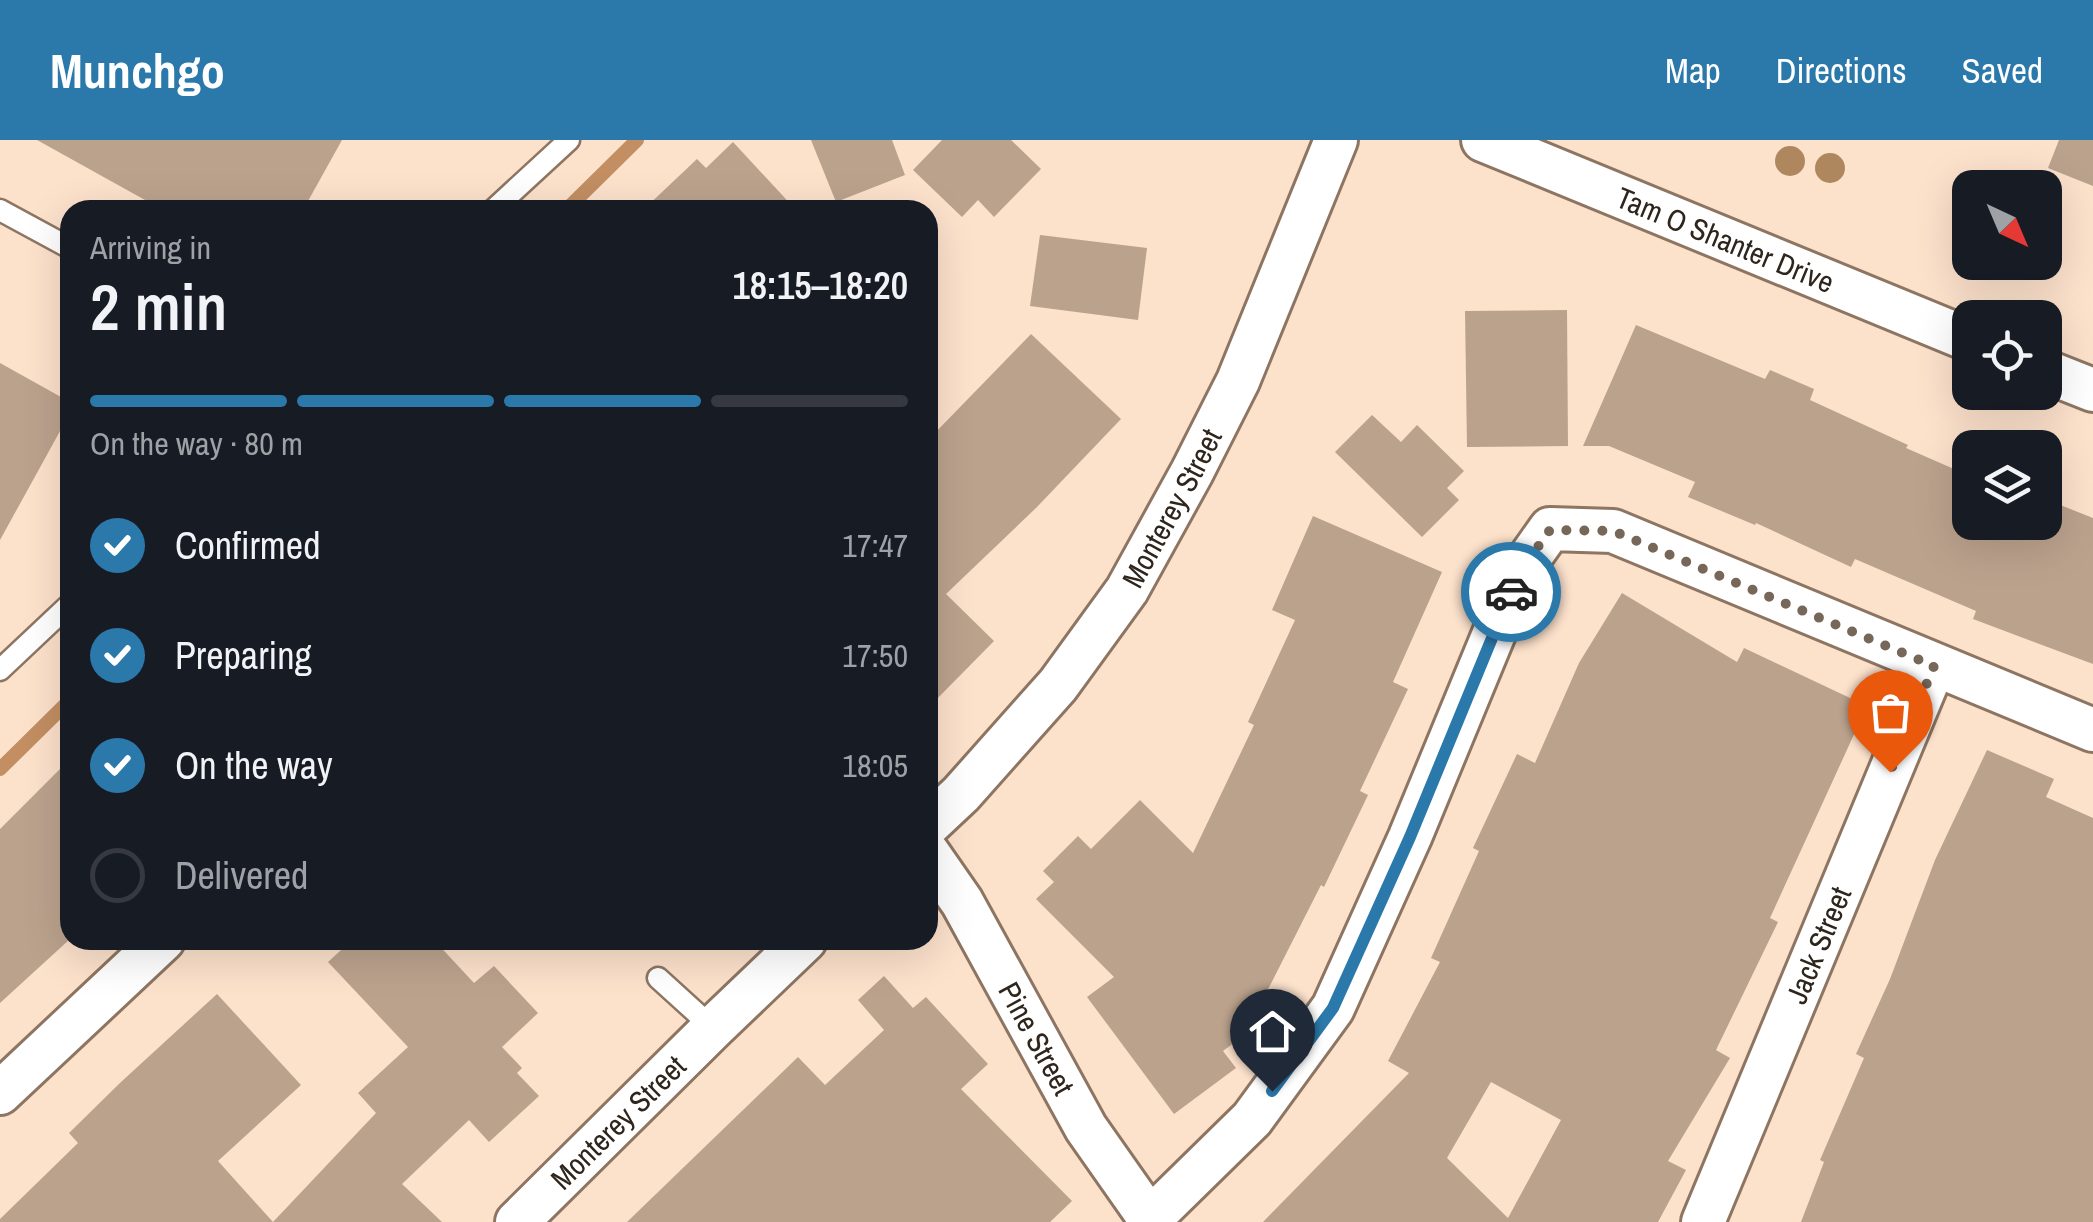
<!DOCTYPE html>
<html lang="en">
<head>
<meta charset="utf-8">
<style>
  :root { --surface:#171b24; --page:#20242c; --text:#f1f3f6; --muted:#9ea1a6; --line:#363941; --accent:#2b79ab }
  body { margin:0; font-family:"Archivo Narrow",sans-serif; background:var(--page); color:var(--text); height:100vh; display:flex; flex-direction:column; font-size:38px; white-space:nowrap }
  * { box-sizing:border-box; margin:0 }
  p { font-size:32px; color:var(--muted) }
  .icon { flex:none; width:55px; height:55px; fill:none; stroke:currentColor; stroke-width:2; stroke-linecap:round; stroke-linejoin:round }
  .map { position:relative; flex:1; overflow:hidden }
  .details { position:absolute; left:60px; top:60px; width:878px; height:750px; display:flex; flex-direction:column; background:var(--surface); border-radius:30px; box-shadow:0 10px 40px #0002 }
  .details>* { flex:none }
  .needle { width:65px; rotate:136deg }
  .tools { position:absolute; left:1952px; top:30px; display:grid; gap:20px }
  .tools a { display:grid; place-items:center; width:110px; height:110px; border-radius:20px; background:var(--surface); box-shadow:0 10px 40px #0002; font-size:50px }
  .pin { position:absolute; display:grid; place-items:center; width:85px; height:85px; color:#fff; margin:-102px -42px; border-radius:50% 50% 50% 0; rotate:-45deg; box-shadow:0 0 10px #0007 }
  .pin .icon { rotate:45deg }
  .courier { position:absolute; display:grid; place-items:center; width:100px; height:100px; margin:-50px; border:8px solid #2b79ab; border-radius:50%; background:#fff; color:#222; box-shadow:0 2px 12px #0007 }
  .overview em { font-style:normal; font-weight:600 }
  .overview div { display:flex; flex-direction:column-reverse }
  .overview { display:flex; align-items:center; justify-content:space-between; height:170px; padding:0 30px }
  h1 { font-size:65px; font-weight:600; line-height:75px }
  .bar { display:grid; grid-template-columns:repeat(4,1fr); gap:15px 10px; align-content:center; height:120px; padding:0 30px }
  .bar i { height:12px; border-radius:8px; background:var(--line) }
  .bar .current { background:var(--accent) }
  .bar p { grid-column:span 4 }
  ol { padding:0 30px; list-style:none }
  li { display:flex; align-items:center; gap:30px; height:110px }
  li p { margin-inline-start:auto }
  li .icon { padding:10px; border-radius:50%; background:var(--accent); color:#fff; stroke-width:4 }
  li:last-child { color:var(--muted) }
  li i { width:55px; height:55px; border:5px solid var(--line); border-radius:50% }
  header { display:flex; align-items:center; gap:60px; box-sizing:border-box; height:140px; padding:0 50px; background:var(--accent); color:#fff }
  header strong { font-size:48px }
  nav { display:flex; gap:55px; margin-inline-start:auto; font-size:35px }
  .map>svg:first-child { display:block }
</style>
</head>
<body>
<header>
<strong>Munchgo</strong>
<nav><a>Map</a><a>Directions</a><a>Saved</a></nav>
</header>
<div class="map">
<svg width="2093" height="1082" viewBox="0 0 2093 1082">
  <rect width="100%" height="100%" fill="#fce1cb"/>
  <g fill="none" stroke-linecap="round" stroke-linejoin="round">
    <!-- stream -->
    <g stroke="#c28e62" stroke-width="14">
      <polyline points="566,70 637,0"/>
      <polyline points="0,629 70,560"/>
    </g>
  </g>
  <!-- building -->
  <g fill="#bba28d" fill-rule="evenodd">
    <polygon points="37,0 342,0 303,70 163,70"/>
    <polygon points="811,0 892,0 905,35 836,62"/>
    <polygon points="942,0 1011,0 1041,29 994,77 978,60 962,77 913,30"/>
    <polygon points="2059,0 2093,0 2093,46 2048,28"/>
    <polygon points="733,2 796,70 643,70 697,19 706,28"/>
    <polygon points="1040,95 1147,108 1138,180 1030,166"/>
    <polygon points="1567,170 1568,306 1467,307 1465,171"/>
    <polygon points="1636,185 1765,239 1770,230 1814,249 1810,260 1908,305 1906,308 1970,336 1970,382 2045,382 2045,359 2093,378 2093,524 1973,479 1976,471 1855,419 1851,427 1756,383 1755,385 1688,357 1695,342 1609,306 1583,306"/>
    <polygon points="1031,194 1121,279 1036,368 946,454 994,501 928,568 928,300"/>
    <polygon points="0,223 70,262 70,273 0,400"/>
    <polygon points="1372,275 1401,302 1417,285 1464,331 1447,348 1459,360 1422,397 1335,312"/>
    <polygon points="1313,376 1442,432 1393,542 1408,549 1360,651 1368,655 1324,747 1321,745 1254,877 1259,884 1223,911 1236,928 1174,974 1087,857 1114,837 1036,759 1054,742 1043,731 1078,696 1091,709 1140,660 1193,713 1254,585 1248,582 1295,480 1272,470"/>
    <path d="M1622 453 1737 522 1744 508 1867 566 1770 778 1778 782 1716 910 1730 918 1668 1021 1686 1030 1658 1082H1263L1409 933 1388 921 1440 822 1431 818 1479 711 1473 708 1517 614 1535 623 1579 523ZM1491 942 1561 980 1508 1078 1447 1018Z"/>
    <polygon points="1987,610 2054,639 2046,657 2093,678 2093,1082 1801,1082 1824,1022 1820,1020 1864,918 1856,914 1890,839 1935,720"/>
    <polygon points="70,619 70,799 0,863 0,689"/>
    <polygon points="352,800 434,800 474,843 494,826 538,873 502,907 522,928 517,933 539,956 489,1002 469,980 402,1044 442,1082 0,1082 0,1079 78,1003 69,993 121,942 217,854 301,945 218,1021 273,1082 376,973 358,953 408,907 328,822"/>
    <polygon points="884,836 913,868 926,857 988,924 961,949 1072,1061 1050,1082 627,1082 798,917 825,945 884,890 858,860"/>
  </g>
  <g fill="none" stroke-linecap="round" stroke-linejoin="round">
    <defs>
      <g id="lane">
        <polyline points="0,70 70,108"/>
        <polyline points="493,70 569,0"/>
        <polyline points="0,530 70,464"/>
        <polyline points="658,838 713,888"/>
      </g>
      <g id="street">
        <path id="s1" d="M1483 0 1970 200"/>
        <polyline points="2045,231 2093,250"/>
        <path id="s2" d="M928 685 961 654 1058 545 1127 450 1192 332 1238 241 1336 0"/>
        <path id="s3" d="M928 713 962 762 1086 988 1152 1082"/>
        <polyline points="0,953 163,800"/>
        <path id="s4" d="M517 1082 713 888 805 800"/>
        <polyline points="1147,1082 1252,979 1333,868 1410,697 1519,433 1550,389 1613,391 2093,590"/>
        <path id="s5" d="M1703 1082 1934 526"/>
      </g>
    </defs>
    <!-- lane casing -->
    <use href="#lane" stroke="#8d7562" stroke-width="25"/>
    <!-- street casing -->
    <use href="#street" stroke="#8d7562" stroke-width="48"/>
    <!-- lane -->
    <use href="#lane" stroke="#fff" stroke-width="20"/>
    <!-- street -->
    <use href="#street" stroke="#fff" stroke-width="42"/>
  </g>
  <!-- trees -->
  <g fill="#af875f">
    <circle cx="1790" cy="21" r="15"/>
    <circle cx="1830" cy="28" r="15"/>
  </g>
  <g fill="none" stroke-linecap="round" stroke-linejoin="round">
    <!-- done -->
    <polyline stroke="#766759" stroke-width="10" stroke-dasharray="0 18" points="1511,452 1519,433 1550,390 1613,391 1934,526 1890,632"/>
    <!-- route -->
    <polyline stroke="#2b79ab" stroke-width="12" points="1272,951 1333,868 1410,697 1511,452"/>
  </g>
  <g text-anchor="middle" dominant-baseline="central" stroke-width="9" stroke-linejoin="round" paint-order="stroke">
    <!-- street labels -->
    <g font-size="30" fill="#2e251c" stroke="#fce1cb">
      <text stroke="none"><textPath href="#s1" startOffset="262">Tam O Shanter Drive</textPath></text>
      <text stroke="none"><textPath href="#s2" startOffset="402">Monterey Street</textPath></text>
      <text stroke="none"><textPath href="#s5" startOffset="300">Jack Street</textPath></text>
      <text stroke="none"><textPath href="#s3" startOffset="215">Pine Street</textPath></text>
      <text stroke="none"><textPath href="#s4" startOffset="142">Monterey Street</textPath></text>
    </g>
  </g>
</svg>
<div class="tools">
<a><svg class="needle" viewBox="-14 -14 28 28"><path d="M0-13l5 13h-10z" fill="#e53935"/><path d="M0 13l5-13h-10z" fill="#9ea1a6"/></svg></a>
<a><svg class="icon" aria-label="locate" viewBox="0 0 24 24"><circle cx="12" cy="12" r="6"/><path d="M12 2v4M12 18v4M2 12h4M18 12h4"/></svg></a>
<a><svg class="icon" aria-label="layers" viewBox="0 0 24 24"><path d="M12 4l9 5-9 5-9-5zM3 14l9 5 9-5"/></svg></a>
</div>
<div class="pin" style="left:1890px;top:632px;background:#ea580c"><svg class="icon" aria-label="bag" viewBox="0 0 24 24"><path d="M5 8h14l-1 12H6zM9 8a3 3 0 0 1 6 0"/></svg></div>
<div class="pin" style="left:1272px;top:951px;background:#1f2937"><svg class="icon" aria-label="home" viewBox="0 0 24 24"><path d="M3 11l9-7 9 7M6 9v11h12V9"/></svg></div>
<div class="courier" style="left:1511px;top:452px"><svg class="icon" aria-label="car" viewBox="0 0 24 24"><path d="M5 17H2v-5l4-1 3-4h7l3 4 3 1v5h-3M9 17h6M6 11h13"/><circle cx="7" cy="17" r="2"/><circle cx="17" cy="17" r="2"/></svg></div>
<section class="details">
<div class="overview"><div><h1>2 min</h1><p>Arriving in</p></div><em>18:15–18:20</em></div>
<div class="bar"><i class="current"></i><i class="current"></i><i class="current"></i><i></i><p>On the way · 80 m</p></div>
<ol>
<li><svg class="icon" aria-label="check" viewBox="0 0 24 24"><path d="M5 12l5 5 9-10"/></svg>Confirmed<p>17:47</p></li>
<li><svg class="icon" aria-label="check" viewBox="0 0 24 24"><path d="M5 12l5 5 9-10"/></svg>Preparing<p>17:50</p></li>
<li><svg class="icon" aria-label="check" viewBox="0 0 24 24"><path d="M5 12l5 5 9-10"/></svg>On the way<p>18:05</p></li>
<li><i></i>Delivered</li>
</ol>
</section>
</div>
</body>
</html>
